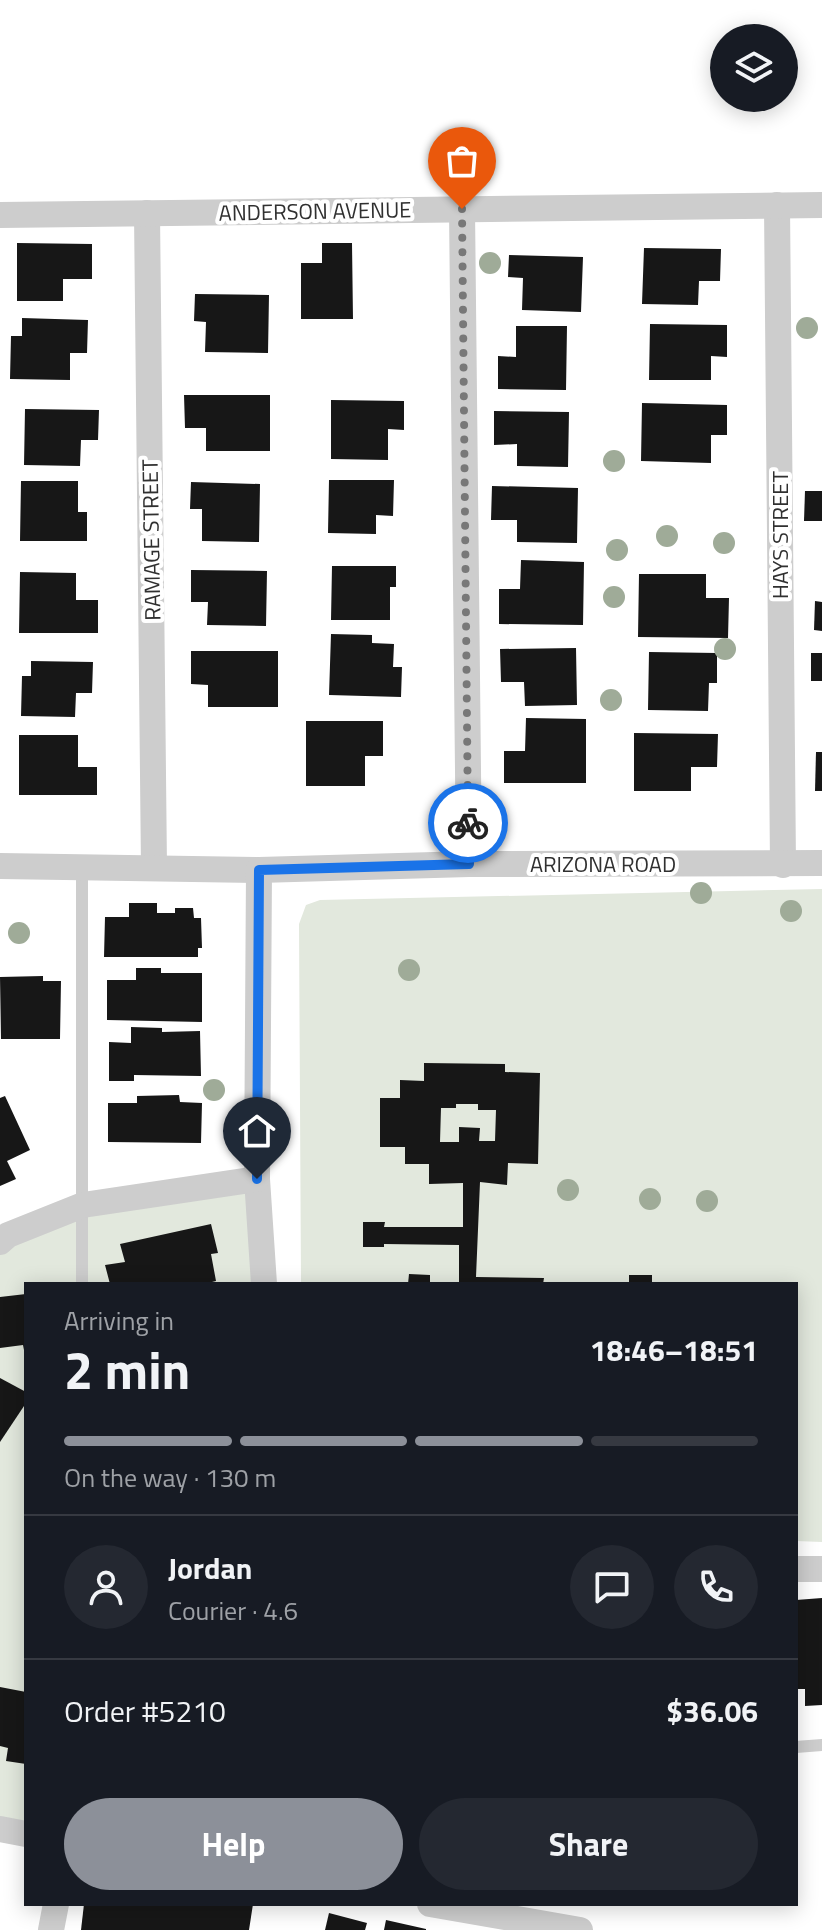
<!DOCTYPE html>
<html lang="en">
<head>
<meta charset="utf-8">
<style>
  :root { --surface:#171b24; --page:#242831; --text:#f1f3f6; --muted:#9ea1a6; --line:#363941; --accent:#8c9099 }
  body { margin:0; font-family:"Titillium Web",sans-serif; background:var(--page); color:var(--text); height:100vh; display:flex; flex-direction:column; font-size:30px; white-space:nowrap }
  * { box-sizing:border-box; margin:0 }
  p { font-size:26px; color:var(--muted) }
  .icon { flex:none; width:44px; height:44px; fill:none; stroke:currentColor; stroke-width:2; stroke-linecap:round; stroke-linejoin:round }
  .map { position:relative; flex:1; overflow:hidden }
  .drawer { position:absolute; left:24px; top:1282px; width:774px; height:624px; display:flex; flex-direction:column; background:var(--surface); border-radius:0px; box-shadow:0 4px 20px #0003 }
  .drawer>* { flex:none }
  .controls { position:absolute; left:710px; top:24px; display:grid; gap:16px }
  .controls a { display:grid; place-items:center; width:88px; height:88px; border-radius:50%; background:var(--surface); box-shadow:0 4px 20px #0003; font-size:40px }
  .pin { position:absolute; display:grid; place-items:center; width:68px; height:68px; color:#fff; margin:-82px -34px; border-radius:50% 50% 50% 0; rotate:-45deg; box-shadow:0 0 8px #0007 }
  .pin .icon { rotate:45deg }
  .courier { position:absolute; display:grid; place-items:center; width:80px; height:80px; margin:-40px; border:6px solid #1a73e8; border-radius:50%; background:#fff; color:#222; box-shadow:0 2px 10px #0007 }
  .head em { font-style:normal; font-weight:700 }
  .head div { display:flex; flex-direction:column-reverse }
  .head { display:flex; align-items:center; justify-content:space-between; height:136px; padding:0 40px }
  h1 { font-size:52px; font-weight:700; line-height:60px }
  .bar { display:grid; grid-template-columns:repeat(4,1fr); gap:12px 8px; align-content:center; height:96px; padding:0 40px }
  .bar i { height:10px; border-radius:6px; background:var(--line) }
  .bar .selected { background:var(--accent) }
  .bar p { grid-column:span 4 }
  .line { display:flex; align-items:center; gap:20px; padding:0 40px; border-top:2px solid var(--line) }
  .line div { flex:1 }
  .round { display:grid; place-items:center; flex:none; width:84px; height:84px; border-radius:42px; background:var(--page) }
  .cta { display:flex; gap:16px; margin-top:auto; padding:16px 40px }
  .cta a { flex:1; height:92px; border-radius:48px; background:var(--accent); color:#fff; font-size:32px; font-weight:700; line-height:92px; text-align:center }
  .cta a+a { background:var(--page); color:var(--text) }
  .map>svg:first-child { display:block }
</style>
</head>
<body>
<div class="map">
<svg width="822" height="1930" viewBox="0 0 822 1930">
  <rect width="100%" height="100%" fill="#fff"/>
  <!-- green -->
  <g fill="#e2e8dd">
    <polygon points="822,889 822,1542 796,1541 796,1284 301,1284 299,924 306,905 320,900"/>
    <polygon points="257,1179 264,1284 26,1284 26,1834 0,1829 0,1242 8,1235"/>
  </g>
  <!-- building -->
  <g fill="#171717" fill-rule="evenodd">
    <polygon points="17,243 92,244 92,279 63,279 63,301 17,301"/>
    <polygon points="322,243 352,243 353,319 301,319 301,263 322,263"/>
    <polygon points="644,248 721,249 720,281 699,281 698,305 642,304"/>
    <polygon points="509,255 583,257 581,312 522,310 523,278 508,277"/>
    <polygon points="195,294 269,295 268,353 205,352 206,322 194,321"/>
    <polygon points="22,318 88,320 87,353 70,353 70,380 10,379 11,336 22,336"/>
    <polygon points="650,324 727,325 727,357 711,356 711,380 649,380"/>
    <polygon points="516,326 567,326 566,390 498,389 498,356 516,357"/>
    <polygon points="184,395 270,395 270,451 206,451 206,428 185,428"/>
    <polygon points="331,400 404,401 404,430 388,429 388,460 331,459"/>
    <polygon points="642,403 727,405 727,435 711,435 711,463 641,461"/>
    <polygon points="25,409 99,410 98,440 81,440 80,466 24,465"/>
    <polygon points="494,411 569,412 568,467 517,466 517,444 494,445"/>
    <polygon points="329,480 394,480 393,516 376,515 376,534 328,533"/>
    <polygon points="21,481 78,481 78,512 87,512 87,541 20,541"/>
    <polygon points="191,482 260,484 259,542 202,541 202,509 190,509"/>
    <polygon points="492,486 578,488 577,543 517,542 517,520 491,520"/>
    <polygon points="805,491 822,491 822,521 804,521"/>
    <polygon points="521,560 584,562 583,625 499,624 499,589 520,589"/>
    <polygon points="332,566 396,566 396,587 390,587 390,620 331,620"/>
    <polygon points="191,570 267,571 266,626 207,625 208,602 191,602"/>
    <polygon points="20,572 76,573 76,600 98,600 98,633 19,633"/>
    <polygon points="639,574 706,574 706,598 729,598 728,638 638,637"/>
    <polygon points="815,601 822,602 822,631 814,630"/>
    <polygon points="331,634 372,635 372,643 394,644 393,667 402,667 401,697 329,695"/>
    <polygon points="576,648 577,705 525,706 524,682 501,682 500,649"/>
    <polygon points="191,651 278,651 278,707 208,707 208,685 191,684"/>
    <polygon points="649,652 717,653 717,683 709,683 708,711 648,710"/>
    <rect x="811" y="653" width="11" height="28"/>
    <polygon points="31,661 93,662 92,693 76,693 75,717 21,716 22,676 31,676"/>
    <polygon points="526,718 586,719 586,783 504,783 504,751 525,751"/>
    <polygon points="306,721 383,721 383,756 365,756 365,786 306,786"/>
    <polygon points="634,733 718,734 717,767 691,767 691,791 634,791"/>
    <polygon points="19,735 78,735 78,767 97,767 97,795 19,795"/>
    <polygon points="816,752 822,752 822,791 815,791"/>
    <polygon points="129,903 157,903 157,913 175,913 175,908 193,908 194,918 201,918 202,948 198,948 198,957 104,957 105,917 129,917"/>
    <polygon points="136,968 161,968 161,973 202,973 202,1022 107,1020 107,980 136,980"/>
    <polygon points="43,976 43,981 61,981 60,1039 1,1039 0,977"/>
    <polygon points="131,1027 162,1028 162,1032 200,1031 201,1076 134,1075 134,1081 109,1081 109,1042 131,1043"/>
    <path d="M424 1063 505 1064V1072L540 1073 538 1164 508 1163 507 1185 480 1182 476 1277 544 1278 543 1284H459V1245L384 1244V1247H363V1222H385L384 1227H463V1183L429 1184V1164H405V1147H380V1098H400V1080L424 1081ZM456 1104H478V1110H496L495 1141H479L480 1128 459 1127V1142H440L441 1108H456Z"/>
    <polygon points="179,1095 180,1102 202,1103 201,1143 108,1142 108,1103 137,1103 137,1096"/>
    <polygon points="5,1096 30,1150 7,1161 16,1179 0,1186 0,1098"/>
    <polygon points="211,1224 218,1253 211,1254 216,1281 204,1284 110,1284 105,1265 125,1262 120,1244"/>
    <polygon points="409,1274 430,1275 430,1284 408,1284"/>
    <rect x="629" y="1275" width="23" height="9"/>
    <polygon points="26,1294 26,1355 25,1355 23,1345 0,1348 0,1297"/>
    <polygon points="0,1378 26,1392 26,1403 0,1442"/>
    <polygon points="822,1598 822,1705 805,1706 805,1689 796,1689 796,1600"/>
    <polygon points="0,1687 26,1692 26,1764 6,1761 8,1748 0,1746"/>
    <polygon points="84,1904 253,1904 249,1930 81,1930"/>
    <polygon points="329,1913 367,1923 365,1930 325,1930"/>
    <polygon points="386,1920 426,1929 426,1930 384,1930"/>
  </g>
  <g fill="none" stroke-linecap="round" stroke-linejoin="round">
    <!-- lane -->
    <g stroke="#cdcdcd" stroke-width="12">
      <polyline points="82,867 82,1284"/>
      <polyline points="796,1747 822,1745"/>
    </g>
    <!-- street -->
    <g stroke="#cdcdcd" stroke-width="26">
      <polyline points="777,205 783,865"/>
      <polyline points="462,209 469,864"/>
      <polyline points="147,213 154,868"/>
      <polyline points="0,215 822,205"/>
      <polyline points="0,866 259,870 469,864 822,863"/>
      <polyline points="259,870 257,1179 264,1284"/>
      <polyline points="0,1242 8,1235 83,1205 257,1179"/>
      <polyline points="796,1569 822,1569"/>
      <polyline points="0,1829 26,1834"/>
      <polyline points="430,1904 580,1930"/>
      <polyline points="51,1930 56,1904"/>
    </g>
  </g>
  <!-- trees -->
  <g fill="#9fab98">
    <circle cx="490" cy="263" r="11"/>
    <circle cx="807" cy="328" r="11"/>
    <circle cx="614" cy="461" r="11"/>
    <circle cx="667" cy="536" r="11"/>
    <circle cx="724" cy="543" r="11"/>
    <circle cx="617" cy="550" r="11"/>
    <circle cx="614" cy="597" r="11"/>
    <circle cx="725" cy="649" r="11"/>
    <circle cx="611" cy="700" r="11"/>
    <circle cx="701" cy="893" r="11"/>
    <circle cx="791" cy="911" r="11"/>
    <circle cx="19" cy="933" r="11"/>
    <circle cx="409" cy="970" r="11"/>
    <circle cx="214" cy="1090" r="11"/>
    <circle cx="568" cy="1190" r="11"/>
    <circle cx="650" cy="1199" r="11"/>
    <circle cx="707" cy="1201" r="11"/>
  </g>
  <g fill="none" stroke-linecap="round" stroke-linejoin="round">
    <!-- done -->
    <polyline stroke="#787878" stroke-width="8" stroke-dasharray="0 14.4" points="462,209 468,823"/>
    <!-- route -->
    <polyline stroke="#1a73e8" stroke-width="10" points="257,1179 259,870 469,864 468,823"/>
  </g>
  <g text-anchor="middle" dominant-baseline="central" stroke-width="8" stroke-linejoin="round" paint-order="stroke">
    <!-- street labels -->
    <g font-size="22" fill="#303030" stroke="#fff">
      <text transform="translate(315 211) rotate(-1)">ANDERSON AVENUE</text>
      <text transform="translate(780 535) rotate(-90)">HAYS STREET</text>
      <text transform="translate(151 540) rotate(-91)">RAMAGE STREET</text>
      <text x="603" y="864">ARIZONA ROAD</text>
    </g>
  </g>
</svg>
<div class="controls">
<a><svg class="icon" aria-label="layers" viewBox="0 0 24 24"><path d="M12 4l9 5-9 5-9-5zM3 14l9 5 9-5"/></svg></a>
</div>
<div class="pin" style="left:462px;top:209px;background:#ea580c"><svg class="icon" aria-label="bag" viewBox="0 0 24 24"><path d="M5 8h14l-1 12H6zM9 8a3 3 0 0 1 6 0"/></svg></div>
<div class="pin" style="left:257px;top:1179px;background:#1f2937"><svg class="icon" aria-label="home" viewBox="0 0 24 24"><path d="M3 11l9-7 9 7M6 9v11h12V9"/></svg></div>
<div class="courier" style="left:468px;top:823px"><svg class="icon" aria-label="bike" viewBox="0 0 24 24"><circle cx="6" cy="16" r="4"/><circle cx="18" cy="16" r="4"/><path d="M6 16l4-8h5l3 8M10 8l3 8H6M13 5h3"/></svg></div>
<section class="drawer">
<div class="head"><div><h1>2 min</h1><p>Arriving in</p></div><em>18:46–18:51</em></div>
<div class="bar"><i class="selected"></i><i class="selected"></i><i class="selected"></i><i></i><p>On the way · 130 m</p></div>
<div class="line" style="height:144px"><a class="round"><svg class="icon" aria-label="person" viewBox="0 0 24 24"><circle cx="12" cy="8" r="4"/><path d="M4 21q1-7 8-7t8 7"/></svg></a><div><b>Jordan</b><p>Courier · 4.6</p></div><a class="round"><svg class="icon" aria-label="chat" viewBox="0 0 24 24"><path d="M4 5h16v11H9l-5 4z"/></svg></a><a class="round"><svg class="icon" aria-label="phone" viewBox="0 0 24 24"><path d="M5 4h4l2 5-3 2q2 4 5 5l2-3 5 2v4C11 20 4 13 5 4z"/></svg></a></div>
<div class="line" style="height:104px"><div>Order #5210</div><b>$36.06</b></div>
<div class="cta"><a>Help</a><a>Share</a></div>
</section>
</div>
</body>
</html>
